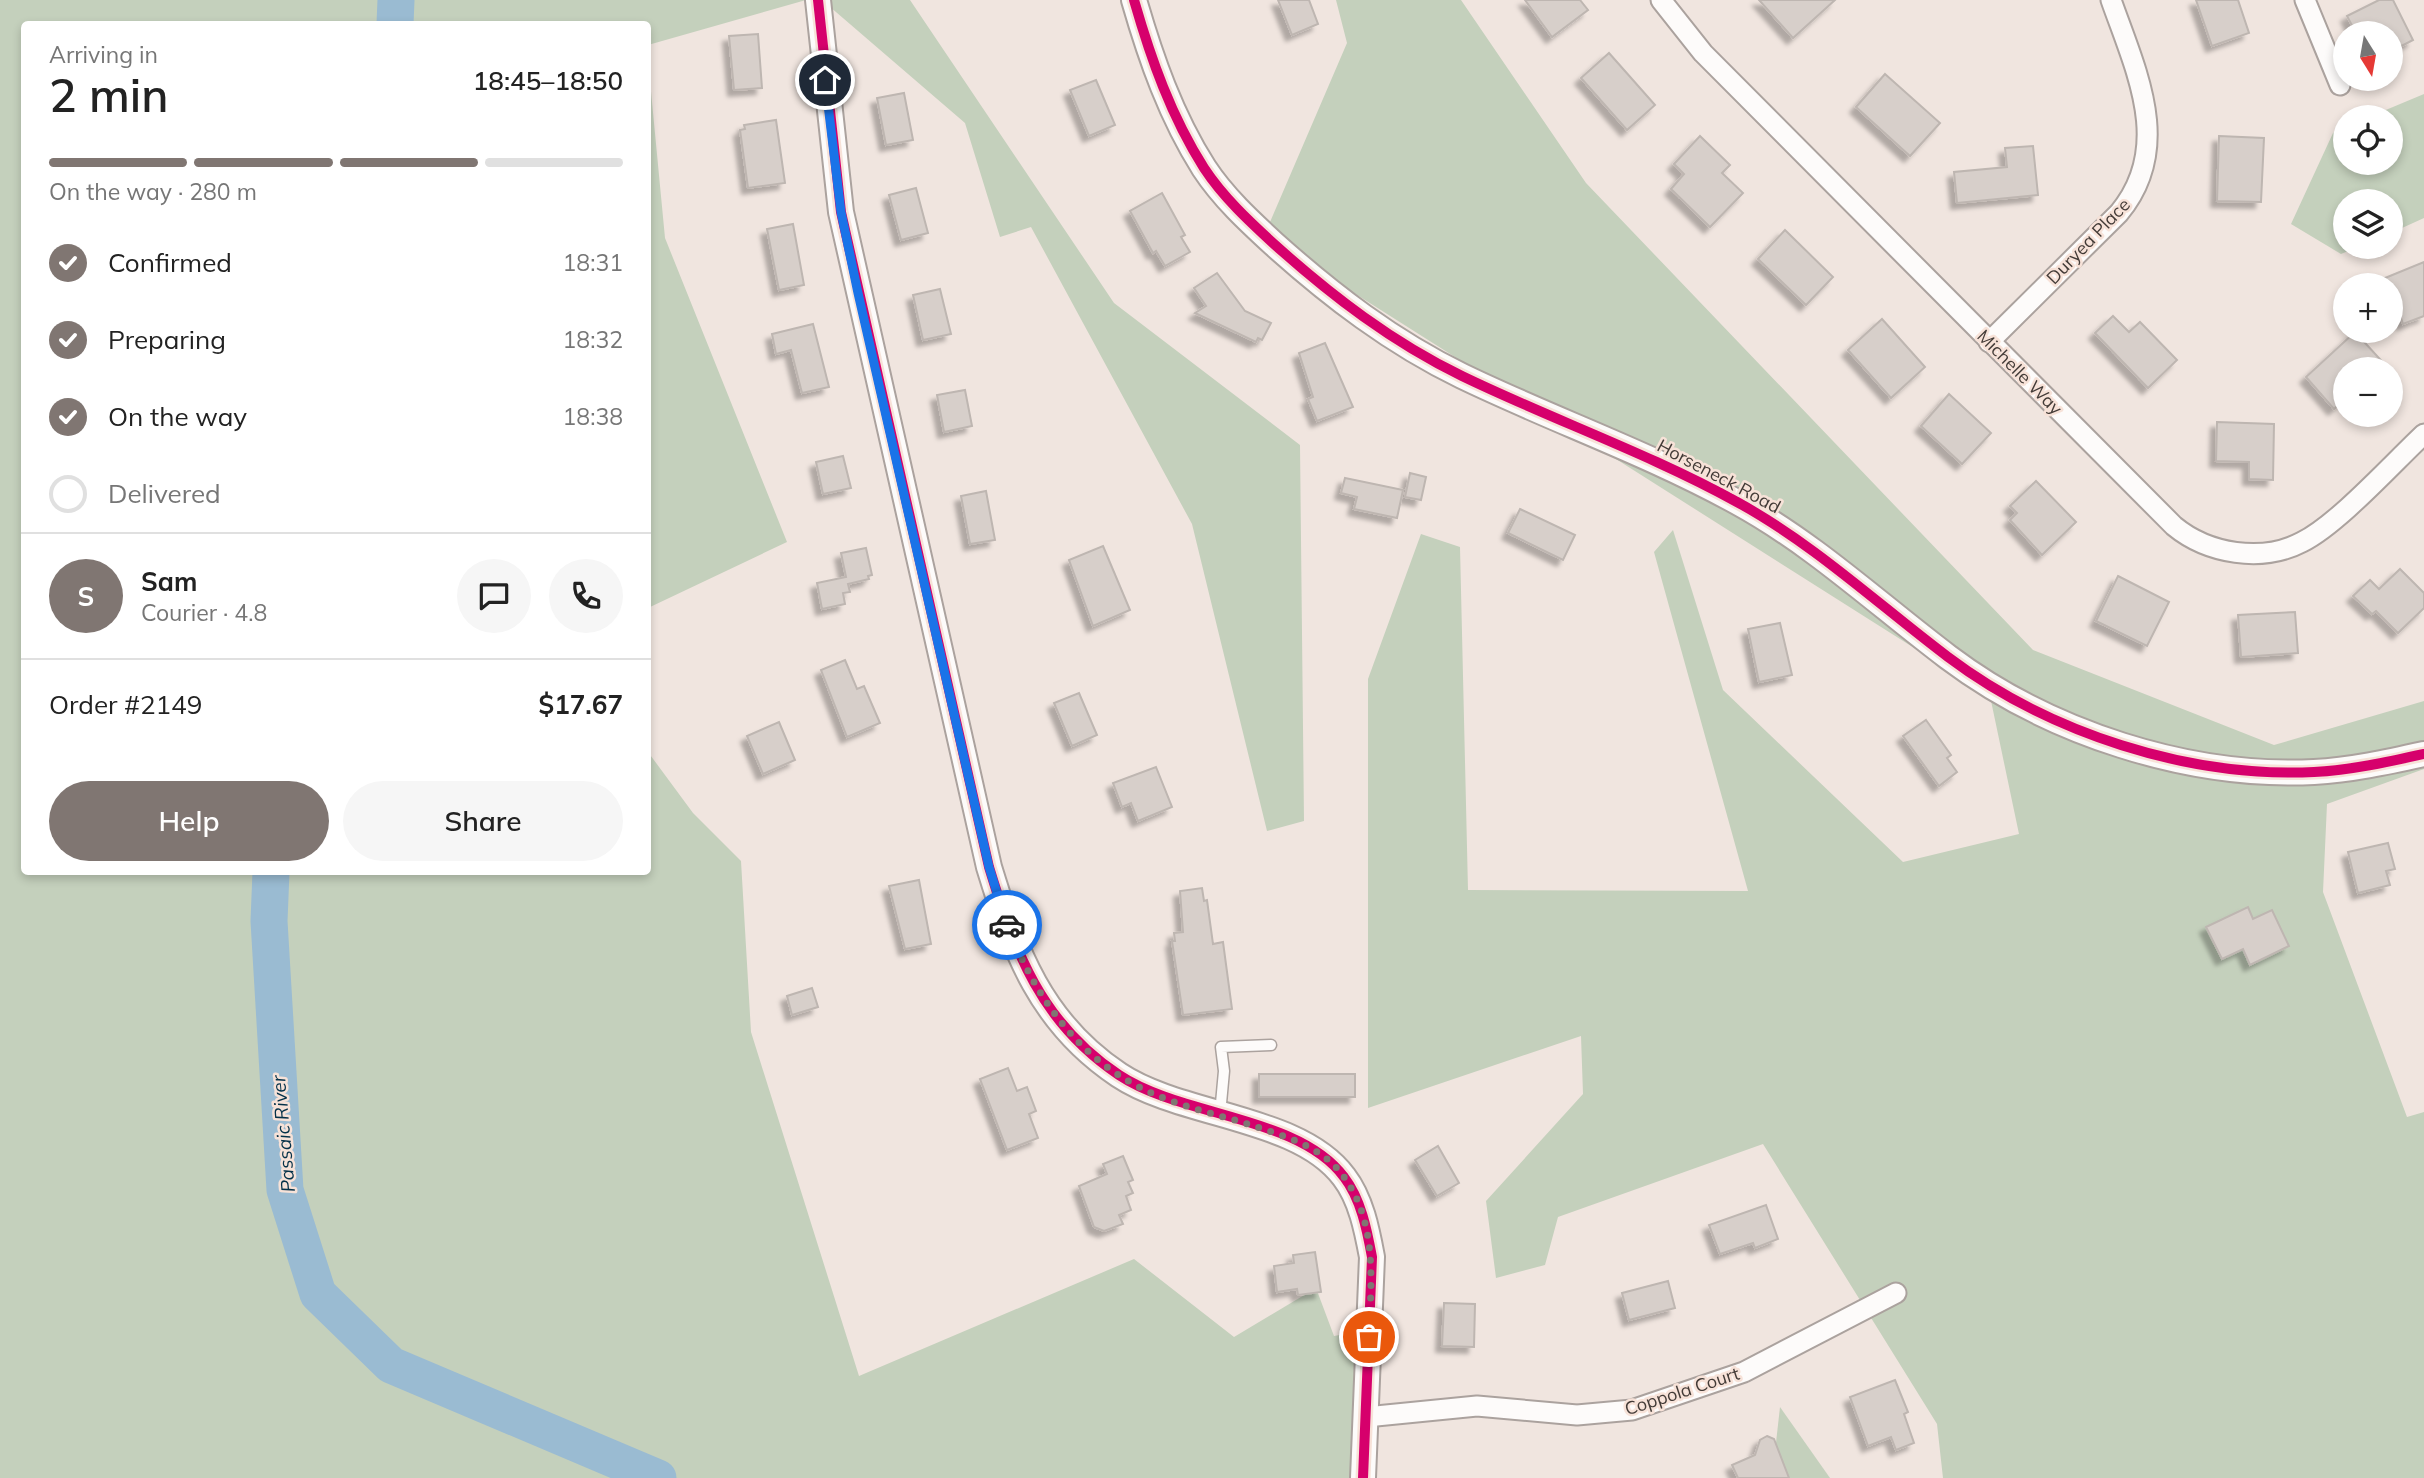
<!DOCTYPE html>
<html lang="en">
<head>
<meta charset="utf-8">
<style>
  :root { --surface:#fff; --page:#f6f6f6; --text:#222; --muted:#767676; --line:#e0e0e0; --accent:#807672 }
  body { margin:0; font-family:Mulish,sans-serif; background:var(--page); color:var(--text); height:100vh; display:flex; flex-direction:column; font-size:26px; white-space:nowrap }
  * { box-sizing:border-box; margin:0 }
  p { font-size:23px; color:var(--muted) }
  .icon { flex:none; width:38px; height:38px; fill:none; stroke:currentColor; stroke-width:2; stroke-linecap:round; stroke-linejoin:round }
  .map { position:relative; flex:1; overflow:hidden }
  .side { position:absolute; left:21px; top:21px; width:630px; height:854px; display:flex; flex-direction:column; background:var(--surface); border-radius:7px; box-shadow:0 4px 10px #0003 }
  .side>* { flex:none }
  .needle { width:46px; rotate:169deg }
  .controls { position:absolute; left:2333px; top:21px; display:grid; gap:14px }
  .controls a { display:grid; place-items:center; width:70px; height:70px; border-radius:50%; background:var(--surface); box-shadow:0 4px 10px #0003; font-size:35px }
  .pin { position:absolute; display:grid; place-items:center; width:60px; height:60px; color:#fff; margin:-30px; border:4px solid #fff; border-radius:50%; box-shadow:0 2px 7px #0007 }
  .courier { position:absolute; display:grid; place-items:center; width:70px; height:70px; margin:-35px; border:5px solid #1a73e8; border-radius:50%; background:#fff; color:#222; box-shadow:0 2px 9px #0007 }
  .headline em { font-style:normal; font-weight:600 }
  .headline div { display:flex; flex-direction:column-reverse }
  .headline { display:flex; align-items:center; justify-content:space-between; height:119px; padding:0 28px }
  h1 { font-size:46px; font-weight:600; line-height:52px }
  .bar { display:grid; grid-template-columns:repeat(4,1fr); gap:10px 7px; align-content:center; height:84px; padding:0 28px }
  .bar i { height:9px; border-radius:5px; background:var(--line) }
  .bar .active { background:var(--accent) }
  .bar p { grid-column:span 4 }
  .line { display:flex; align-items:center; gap:18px; padding:0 28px; border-top:2px solid var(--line) }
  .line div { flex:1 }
  .round { display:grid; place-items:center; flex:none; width:74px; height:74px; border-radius:37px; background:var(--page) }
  ol { padding:0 28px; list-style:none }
  li { display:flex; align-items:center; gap:21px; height:77px }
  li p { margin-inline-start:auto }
  li .icon { padding:7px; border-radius:50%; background:var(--accent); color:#fff; stroke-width:4 }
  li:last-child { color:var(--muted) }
  li i { width:38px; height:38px; border:4px solid var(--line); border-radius:50% }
  .button { display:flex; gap:14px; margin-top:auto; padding:14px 28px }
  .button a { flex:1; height:80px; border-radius:42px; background:var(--accent); color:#fff; font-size:28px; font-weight:600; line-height:80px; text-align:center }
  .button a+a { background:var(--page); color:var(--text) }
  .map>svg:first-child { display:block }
</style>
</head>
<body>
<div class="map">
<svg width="2424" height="1478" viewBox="0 0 2424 1478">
  <defs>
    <filter id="shadow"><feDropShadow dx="-6" dy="6" stdDeviation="2" flood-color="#0004"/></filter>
  </defs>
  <rect width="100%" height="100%" fill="#f0e5df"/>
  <!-- green -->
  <g fill="#c4d0bc">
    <polygon points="0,0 806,0 648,45 648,24 24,24 24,872 648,872 648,752 693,813 741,861 751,1032 859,1376 1134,1259 1234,1337 1316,1288 1334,1336 1368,1330 1360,1478 0,1478"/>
    <polygon points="822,0 910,0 1114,303 1300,445 1304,821 1267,831 1192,524 1031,227 1000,237 965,123"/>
    <polygon points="1336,0 1461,0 1586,183 2033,650 2274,745 2424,701 2424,769 2327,804 2323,892 2407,1117 2424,1112 2424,1478 1943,1478 1937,1424 1763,1144 1558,1217 1545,1265 1496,1278 1486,1201 1583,1094 1581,1036 1368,1108 1368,679 1421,534 1460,547 1468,890 1748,891 1654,552 1673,530 1723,690 1903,862 2019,834 1990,696 1264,236 1347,43"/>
    <polygon points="648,60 665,238 787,542 648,608"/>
    <polygon points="2424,94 2424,218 2391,233 2390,201 2345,201 2345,247 2358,247 2341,254 2291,224 2333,133 2345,127 2345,163 2390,163 2390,117 2369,117"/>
    <polygon points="1780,1407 1830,1478 1772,1478"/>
  </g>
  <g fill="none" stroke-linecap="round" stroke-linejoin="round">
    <!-- river -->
    <g stroke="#9abbd2" stroke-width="37">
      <polyline points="395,24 396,0"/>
      <polyline points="271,872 269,921 285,1190 318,1294 391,1365 658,1478"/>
    </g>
  </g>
  <!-- building -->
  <g fill="#d7cfca" stroke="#beb6b1" stroke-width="2" filter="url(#shadow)">
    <polygon points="1278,0 1309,0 1318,24 1292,35"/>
    <polygon points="1525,0 1580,0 1588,10 1552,37"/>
    <polygon points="1759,0 1835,0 1793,38"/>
    <polygon points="2196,0 2238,0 2249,33 2212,46"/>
    <polygon points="2379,0 2393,0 2413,40 2390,52 2390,33 2356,33 2347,16"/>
    <polygon points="758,34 762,88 734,90 729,36"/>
    <polygon points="1609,53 1655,105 1627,130 1581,78"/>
    <polygon points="1885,74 1940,123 1910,156 1856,107"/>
    <polygon points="1096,80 1115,125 1089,136 1070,90"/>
    <polygon points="904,93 913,140 886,145 877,98"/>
    <polygon points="776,120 785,183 748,188 740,130 745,129 744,125"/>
    <polygon points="1700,136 1730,165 1722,173 1743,193 1710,227 1671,189 1684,174 1674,164"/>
    <polygon points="2219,136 2264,138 2261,202 2217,201"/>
    <polygon points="2033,146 2038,195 1957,203 1954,172 2007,167 2005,148"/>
    <polygon points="916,188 928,233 901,240 889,195"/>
    <polygon points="1162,193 1185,235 1181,237 1190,252 1165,266 1156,251 1153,253 1130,211"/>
    <polygon points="793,224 804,285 779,290 767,229"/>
    <polygon points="1785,230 1833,277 1806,305 1758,259"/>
    <polygon points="2424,262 2424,316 2403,324 2390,285 2385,278"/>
    <polygon points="1217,273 1245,311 1271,323 1262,340 1258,338 1256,342 1195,313 1206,306 1194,288"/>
    <polygon points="940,289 951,334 923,340 913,295"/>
    <polygon points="2113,316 2129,332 2140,322 2177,360 2148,388 2095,333"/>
    <polygon points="1882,319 1925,367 1891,398 1848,350"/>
    <polygon points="813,324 829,387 802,393 791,350 776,354 772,334"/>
    <polygon points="2355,332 2389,369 2345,369 2345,399 2334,409 2306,377"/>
    <polygon points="1325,343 1353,407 1317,421 1308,399 1313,397 1299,353"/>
    <polygon points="965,390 972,426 944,432 937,395"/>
    <polygon points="1949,394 1991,433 1962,464 1921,426"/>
    <polygon points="2217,422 2274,424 2273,480 2249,479 2249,462 2216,461"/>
    <polygon points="843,456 851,488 823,494 816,462"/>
    <polygon points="1410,473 1426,477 1421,500 1405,497"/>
    <polygon points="1345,478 1403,490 1397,518 1354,509 1357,497 1341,493"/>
    <polygon points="2036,481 2076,522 2042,555 2010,520 2017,513 2010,506"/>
    <polygon points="986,491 995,540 970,544 961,496"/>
    <polygon points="1520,509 1575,535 1563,560 1508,533"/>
    <polygon points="1103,546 1130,610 1093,626 1069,560"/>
    <polygon points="866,548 872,575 868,576 869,579 848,584 850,592 843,593 845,604 822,609 817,583 846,577 841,553"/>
    <polygon points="2400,569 2424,593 2424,608 2398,633 2376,611 2372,614 2353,596 2370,580 2379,589"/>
    <polygon points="2118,576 2169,602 2147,646 2096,621"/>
    <polygon points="2295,612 2298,653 2241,657 2238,615"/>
    <polygon points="1780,623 1792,675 1759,682 1748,629"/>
    <polygon points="845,660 857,689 864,686 880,723 847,737 821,670"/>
    <polygon points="1079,693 1097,735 1072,746 1054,703"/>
    <polygon points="1926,720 1951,755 1947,758 1957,772 1939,786 1903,736"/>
    <polygon points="779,722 795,760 763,774 747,736"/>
    <polygon points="1156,767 1172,807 1138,821 1131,803 1122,807 1113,783"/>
    <polygon points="2388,843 2395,869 2386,871 2390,885 2358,893 2348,852"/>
    <polygon points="919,880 931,944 905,949 889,886"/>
    <polygon points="1202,888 1204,901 1207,900 1213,944 1223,942 1232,1009 1183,1015 1172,941 1175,941 1174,933 1183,932 1180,891"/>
    <polygon points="2248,907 2253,919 2272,910 2289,946 2250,965 2243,949 2222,959 2206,927"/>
    <polygon points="812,988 818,1007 792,1015 787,996"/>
    <polygon points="1008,1068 1017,1091 1027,1087 1036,1111 1029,1114 1038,1138 1007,1150 980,1079"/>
    <rect x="1259" y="1074" width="96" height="23"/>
    <polygon points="1438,1146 1459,1183 1437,1196 1415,1160"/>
    <polygon points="1123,1156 1133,1180 1128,1182 1133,1193 1126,1196 1131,1210 1119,1215 1123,1224 1104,1231 1094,1227 1079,1186 1107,1174 1103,1164"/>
    <polygon points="1766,1205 1778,1239 1755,1248 1753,1243 1720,1254 1709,1225"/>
    <polygon points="1315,1252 1321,1292 1298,1295 1297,1289 1277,1292 1274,1266 1294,1263 1293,1255"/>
    <polygon points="1668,1281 1675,1308 1629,1320 1622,1293"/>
    <polygon points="1444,1303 1475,1304 1474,1347 1442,1346"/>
    <polygon points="1895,1380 1908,1412 1904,1414 1914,1443 1896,1450 1891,1437 1868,1446 1850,1397"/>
    <polygon points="1767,1436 1774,1439 1789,1478 1738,1478 1732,1465 1755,1455 1760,1440"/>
  </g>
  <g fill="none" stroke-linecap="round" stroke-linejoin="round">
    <defs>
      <polyline id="service" points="1220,1114 1224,1071 1221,1047 1271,1045"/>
      <g id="minor">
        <path d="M1661 0 1703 53 2174 526C2208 554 2262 563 2302 542 2338 524 2392 464 2424 434"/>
        <polyline points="2305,0 2340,85"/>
        <path d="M1989 342 2119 213C2174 147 2136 71 2111 0"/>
        <polyline points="1366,1417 1477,1406 1577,1415 1632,1410 1744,1372 1896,1293"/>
      </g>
      <g id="tertiary">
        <path d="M818 0 841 212 989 867C1015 952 1041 1023 1119 1075 1182 1117 1299 1116 1344 1177 1361 1199 1367 1230 1372 1257L1363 1478"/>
        <path d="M1134 0C1151 59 1171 116 1204 168 1223 197 1249 221 1274 244 1332 296 1392 342 1462 376 1553 420 1648 453 1737 502 1814 544 1879 605 1948 657 2049 733 2188 778 2314 772 2351 770 2388 762 2424 754"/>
      </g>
    </defs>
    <!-- service casing -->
    <use href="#service" stroke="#aba29e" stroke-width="13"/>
    <!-- minor casing -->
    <use href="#minor" stroke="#aba29e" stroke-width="23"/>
    <!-- tertiary casing -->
    <use href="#tertiary" stroke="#aba29e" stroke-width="28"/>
    <!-- service -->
    <use href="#service" stroke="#fdfbfa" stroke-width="10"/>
    <!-- minor -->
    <use href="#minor" stroke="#fdfbfa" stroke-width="19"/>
    <!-- tertiary -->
    <use href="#tertiary" stroke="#fdfbfa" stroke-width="24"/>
    <defs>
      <g id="cycleway">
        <path d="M818 0 841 212 989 867C1015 952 1041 1023 1119 1075 1182 1117 1299 1116 1344 1177 1361 1199 1367 1230 1372 1257L1363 1478"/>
        <path d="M1134 0C1151 59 1171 116 1204 168 1223 197 1249 221 1274 244 1332 296 1392 342 1462 376 1553 420 1648 453 1737 502 1814 544 1879 605 1948 657 2049 733 2188 778 2314 772 2351 770 2388 762 2424 754"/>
      </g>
    </defs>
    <!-- cycleway casing -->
    <use href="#cycleway" stroke="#f7e2d8" stroke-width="15"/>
    <!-- cycleway -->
    <use href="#cycleway" stroke="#d6006c" stroke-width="10"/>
  </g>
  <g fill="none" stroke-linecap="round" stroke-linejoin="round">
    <!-- done -->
    <path stroke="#807672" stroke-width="7" stroke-dasharray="0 12.6" d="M1007 925C1034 993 1074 1055 1143 1089 1177 1106 1217 1114 1254 1126 1287 1137 1323 1147 1344 1177 1378 1224 1371 1283 1369 1337"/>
    <!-- route -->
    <polyline stroke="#1a73e8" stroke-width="9" points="825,80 841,212 858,293 989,867 1007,925"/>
  </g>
  <g text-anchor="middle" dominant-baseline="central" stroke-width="5" stroke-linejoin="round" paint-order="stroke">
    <!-- street labels -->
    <g font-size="18" fill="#433b37" stroke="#f7e2d8">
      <text transform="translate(2088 241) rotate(-46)">Duryea Place</text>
      <text transform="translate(2020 372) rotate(45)">Michelle Way</text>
      <text transform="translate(1719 476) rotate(28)">Horseneck Road</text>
      <text transform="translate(1682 1391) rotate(-18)">Coppola Court</text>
    </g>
    <!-- water labels -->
    <g font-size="19" font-style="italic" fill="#043149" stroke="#f7e2d8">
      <text transform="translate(283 1134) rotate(-95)">Passaic River</text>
    </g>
  </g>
</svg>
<div class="controls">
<a><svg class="needle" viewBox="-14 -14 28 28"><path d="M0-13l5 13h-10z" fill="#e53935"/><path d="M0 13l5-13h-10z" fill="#767676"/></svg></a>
<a><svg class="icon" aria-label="locate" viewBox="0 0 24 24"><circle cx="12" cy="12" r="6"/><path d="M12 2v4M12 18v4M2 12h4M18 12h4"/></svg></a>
<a><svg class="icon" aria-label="layers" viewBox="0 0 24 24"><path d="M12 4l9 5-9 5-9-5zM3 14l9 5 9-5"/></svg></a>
<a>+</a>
<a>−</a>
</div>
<div class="pin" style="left:1369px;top:1337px;background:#ea580c"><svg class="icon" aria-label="bag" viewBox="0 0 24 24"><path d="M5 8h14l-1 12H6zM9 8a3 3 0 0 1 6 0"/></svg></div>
<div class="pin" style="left:825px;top:80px;background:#1f2937"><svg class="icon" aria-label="home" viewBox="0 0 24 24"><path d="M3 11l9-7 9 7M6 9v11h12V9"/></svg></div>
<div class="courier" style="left:1007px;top:925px"><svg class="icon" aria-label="car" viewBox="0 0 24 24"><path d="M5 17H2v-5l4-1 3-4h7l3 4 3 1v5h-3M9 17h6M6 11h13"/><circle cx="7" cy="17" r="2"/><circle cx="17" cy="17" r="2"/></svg></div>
<section class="side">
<div class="headline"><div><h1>2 min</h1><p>Arriving in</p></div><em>18:45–18:50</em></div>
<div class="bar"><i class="active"></i><i class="active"></i><i class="active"></i><i></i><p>On the way · 280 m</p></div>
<ol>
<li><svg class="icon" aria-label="check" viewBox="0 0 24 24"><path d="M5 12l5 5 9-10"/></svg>Confirmed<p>18:31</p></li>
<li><svg class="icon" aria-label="check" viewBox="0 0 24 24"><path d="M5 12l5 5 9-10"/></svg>Preparing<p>18:32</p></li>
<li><svg class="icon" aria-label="check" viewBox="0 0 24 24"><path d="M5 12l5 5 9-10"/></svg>On the way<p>18:38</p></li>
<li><i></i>Delivered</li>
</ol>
<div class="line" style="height:126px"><b class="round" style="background:var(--accent);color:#fff">S</b><div><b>Sam</b><p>Courier · 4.8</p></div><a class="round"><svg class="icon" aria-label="chat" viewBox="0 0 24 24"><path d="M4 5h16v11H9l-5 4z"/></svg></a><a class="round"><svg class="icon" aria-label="phone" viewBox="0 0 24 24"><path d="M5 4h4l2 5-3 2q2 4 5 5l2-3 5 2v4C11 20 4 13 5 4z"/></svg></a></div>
<div class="line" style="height:91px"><div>Order #2149</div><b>$17.67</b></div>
<div class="button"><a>Help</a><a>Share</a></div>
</section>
</div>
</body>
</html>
